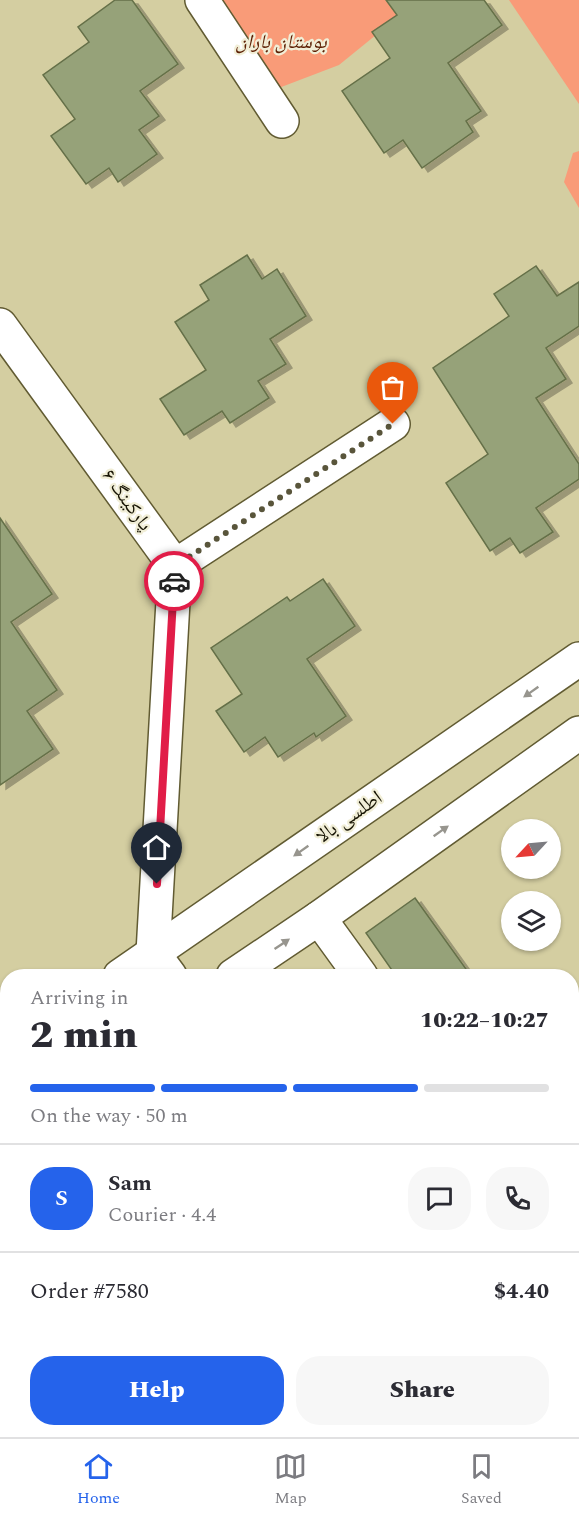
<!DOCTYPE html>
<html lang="en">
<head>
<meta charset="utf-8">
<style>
  :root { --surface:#fff; --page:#f7f7f7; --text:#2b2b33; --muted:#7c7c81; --line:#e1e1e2; --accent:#2563eb }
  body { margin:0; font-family:Spectral,"Noto Naskh Arabic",serif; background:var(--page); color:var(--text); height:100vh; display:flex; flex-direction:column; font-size:22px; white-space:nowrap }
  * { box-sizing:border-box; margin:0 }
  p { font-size:20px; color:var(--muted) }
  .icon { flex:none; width:33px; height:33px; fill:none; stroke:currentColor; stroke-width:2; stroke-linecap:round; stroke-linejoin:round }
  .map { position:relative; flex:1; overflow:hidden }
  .panel { position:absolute; left:0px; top:969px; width:579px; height:468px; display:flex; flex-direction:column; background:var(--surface); border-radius:24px 24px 0 0; box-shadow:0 2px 4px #0004 }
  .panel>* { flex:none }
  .needle { width:39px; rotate:244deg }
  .fabs { position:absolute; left:501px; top:819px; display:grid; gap:12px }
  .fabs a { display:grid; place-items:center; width:60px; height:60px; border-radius:50%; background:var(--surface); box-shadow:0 2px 4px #0004; font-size:30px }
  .pin { position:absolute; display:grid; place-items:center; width:51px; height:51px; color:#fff; margin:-62px -26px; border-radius:50% 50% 50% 0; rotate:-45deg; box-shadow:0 0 6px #0007 }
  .pin .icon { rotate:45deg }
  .courier { position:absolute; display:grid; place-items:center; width:60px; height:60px; margin:-30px; border:4px solid #e11d48; border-radius:50%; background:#fff; color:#222; box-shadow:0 2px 8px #0007 }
  .headline em { font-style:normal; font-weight:800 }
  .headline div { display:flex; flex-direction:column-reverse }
  .headline { display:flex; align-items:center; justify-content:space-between; height:102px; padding:0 30px }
  h1 { font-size:39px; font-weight:800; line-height:45px }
  .bar { display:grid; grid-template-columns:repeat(4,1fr); gap:9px 6px; align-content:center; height:72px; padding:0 30px }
  .bar i { height:8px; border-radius:4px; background:var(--line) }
  .bar .on { background:var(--accent) }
  .bar p { grid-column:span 4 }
  .line { display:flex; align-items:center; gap:15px; padding:0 30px; border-top:2px solid var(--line) }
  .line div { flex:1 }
  .round { display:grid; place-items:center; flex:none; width:63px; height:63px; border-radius:24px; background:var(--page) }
  .primary-button { display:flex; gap:12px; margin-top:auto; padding:12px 30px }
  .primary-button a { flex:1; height:69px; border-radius:24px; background:var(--accent); color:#fff; font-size:24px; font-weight:800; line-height:69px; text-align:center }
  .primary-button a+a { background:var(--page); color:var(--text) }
  .menu { display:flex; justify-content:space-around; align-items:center; height:84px; border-top:2px solid var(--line); background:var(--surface); font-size:16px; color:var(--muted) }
  .menu a { display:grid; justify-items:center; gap:3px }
  .menu .on { color:var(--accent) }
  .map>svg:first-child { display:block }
</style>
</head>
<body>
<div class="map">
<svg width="579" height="1437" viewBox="0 0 579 1437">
  <defs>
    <filter id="shadow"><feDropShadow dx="6" dy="4" stdDeviation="0" flood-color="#0004"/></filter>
  </defs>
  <rect width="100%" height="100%" fill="#d4cea1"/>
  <!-- green -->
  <g fill="#f99b78">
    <polygon points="215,0 419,0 339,65 263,94"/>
    <polygon points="509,0 579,0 579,104"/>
    <polygon points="579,151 579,208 564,182 573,153"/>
  </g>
  <!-- building -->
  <g fill="#96a279" stroke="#657048" stroke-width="1.5" filter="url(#shadow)">
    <polygon points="115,0 132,0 178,64 140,91 159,116 139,130 157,154 118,182 109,168 86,184 51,136 75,119 43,75 89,42 78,27"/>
    <polygon points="386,0 484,0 502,25 448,63 481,111 466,121 473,132 422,168 403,140 384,153 342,91 390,58 372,32 397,15"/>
    <polygon points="247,255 262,279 277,269 306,316 270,339 286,364 258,381 269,398 230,423 222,411 184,435 160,399 206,370 175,322 209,300 200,285"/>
    <polygon points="536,266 557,296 579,282 579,326 546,348 566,379 536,398 579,464 579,479 536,508 553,532 520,553 510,538 490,551 446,483 488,454 433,368 509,316 494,294"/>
    <polygon points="0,518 52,594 11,622 57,690 27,711 53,749 0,785"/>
    <polygon points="323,579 355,626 307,659 346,716 316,737 314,733 278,757 265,737 244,752 216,711 242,694 211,648 287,597 290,601"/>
    <polygon points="415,898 471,976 396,976 366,933"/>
  </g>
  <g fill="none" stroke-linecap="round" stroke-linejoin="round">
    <defs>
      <g id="minor">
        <polyline points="202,0 282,121"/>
        <polyline points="0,325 175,566 153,953 170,976"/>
        <polyline points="175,566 393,424"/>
        <polyline points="319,918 361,976"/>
        <polyline points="120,976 579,659"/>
        <polyline points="233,976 319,918 579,733"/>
        <polyline points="0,1063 8,1058"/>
        <polyline points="0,1143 8,1137"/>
        <polyline points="572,1205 579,1215"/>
        <polyline points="0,1302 8,1312"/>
        <polyline points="0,1359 8,1354"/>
        <polyline points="0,1381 8,1391"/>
        <polyline points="572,1407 579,1417"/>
        <polyline points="35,1430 41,1437"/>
        <polyline points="144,1430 150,1437"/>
        <polyline points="97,1437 107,1430"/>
      </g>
    </defs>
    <!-- minor casing -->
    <use href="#minor" stroke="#615b32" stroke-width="36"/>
    <!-- minor -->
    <use href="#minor" stroke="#fff" stroke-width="33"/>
  </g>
  <!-- one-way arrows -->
  <defs><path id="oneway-solid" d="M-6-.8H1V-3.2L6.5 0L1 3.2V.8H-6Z" transform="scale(1.5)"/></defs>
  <g fill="#97958e">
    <use href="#oneway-solid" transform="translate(531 692) rotate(145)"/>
    <use href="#oneway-solid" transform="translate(441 831) rotate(-35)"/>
    <use href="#oneway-solid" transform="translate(301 851) rotate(145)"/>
    <use href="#oneway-solid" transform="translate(282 944) rotate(-34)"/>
  </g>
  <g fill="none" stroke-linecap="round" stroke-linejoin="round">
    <!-- done -->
    <polyline stroke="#59553b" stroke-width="6" stroke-dasharray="0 10.8" points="174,581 175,566 393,424"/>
    <!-- route -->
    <polyline stroke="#e11d48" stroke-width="8" points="157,884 174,581"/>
  </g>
  <g text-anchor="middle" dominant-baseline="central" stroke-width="4.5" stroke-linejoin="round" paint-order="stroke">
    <!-- park labels -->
    <g font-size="20" font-style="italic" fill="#5c1f03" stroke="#f1eed7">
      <text x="281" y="42">بوستان باران</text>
    </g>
    <!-- street labels -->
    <g font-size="20" fill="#171404" stroke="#f1eed7">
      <text transform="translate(127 500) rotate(54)">پارکینگ ۶</text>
      <text transform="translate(349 817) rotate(-35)">اطلسی بالا</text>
    </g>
  </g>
</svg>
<div class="fabs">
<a><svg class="needle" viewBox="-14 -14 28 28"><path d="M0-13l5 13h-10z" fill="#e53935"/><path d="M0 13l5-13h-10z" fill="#7c7c81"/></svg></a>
<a><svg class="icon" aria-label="layers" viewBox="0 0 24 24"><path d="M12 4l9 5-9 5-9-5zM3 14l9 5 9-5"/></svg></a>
</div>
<div class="pin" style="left:393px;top:424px;background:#ea580c"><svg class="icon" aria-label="bag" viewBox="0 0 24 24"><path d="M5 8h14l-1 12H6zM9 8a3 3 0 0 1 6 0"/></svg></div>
<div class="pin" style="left:157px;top:884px;background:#1f2937"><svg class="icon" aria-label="home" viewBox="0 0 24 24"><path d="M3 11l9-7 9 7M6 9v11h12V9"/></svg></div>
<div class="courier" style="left:174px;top:581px"><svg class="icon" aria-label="car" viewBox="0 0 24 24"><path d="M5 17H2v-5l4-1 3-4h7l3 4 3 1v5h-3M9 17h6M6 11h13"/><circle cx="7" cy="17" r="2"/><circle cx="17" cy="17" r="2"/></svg></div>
<section class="panel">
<div class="headline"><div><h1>2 min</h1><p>Arriving in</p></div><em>10:22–10:27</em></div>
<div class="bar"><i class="on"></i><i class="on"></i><i class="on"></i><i></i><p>On the way · 50 m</p></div>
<div class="line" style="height:108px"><b class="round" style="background:var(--accent);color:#fff">S</b><div><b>Sam</b><p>Courier · 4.4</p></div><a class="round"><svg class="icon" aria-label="chat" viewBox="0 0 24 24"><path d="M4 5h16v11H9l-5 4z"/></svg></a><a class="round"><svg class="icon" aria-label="phone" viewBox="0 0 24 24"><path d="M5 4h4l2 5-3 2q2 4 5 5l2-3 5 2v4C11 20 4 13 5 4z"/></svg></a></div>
<div class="line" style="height:78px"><div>Order #7580</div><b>$4.40</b></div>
<div class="primary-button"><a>Help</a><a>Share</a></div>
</section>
</div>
<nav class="menu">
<a class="on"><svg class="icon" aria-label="home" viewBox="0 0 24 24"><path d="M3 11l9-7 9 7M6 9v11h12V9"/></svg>Home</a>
<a><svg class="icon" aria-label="map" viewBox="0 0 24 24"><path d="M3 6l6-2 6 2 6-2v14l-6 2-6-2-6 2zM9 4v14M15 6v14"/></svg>Map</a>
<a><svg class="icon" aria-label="saved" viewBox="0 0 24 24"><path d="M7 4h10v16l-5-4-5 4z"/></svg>Saved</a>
</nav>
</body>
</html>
